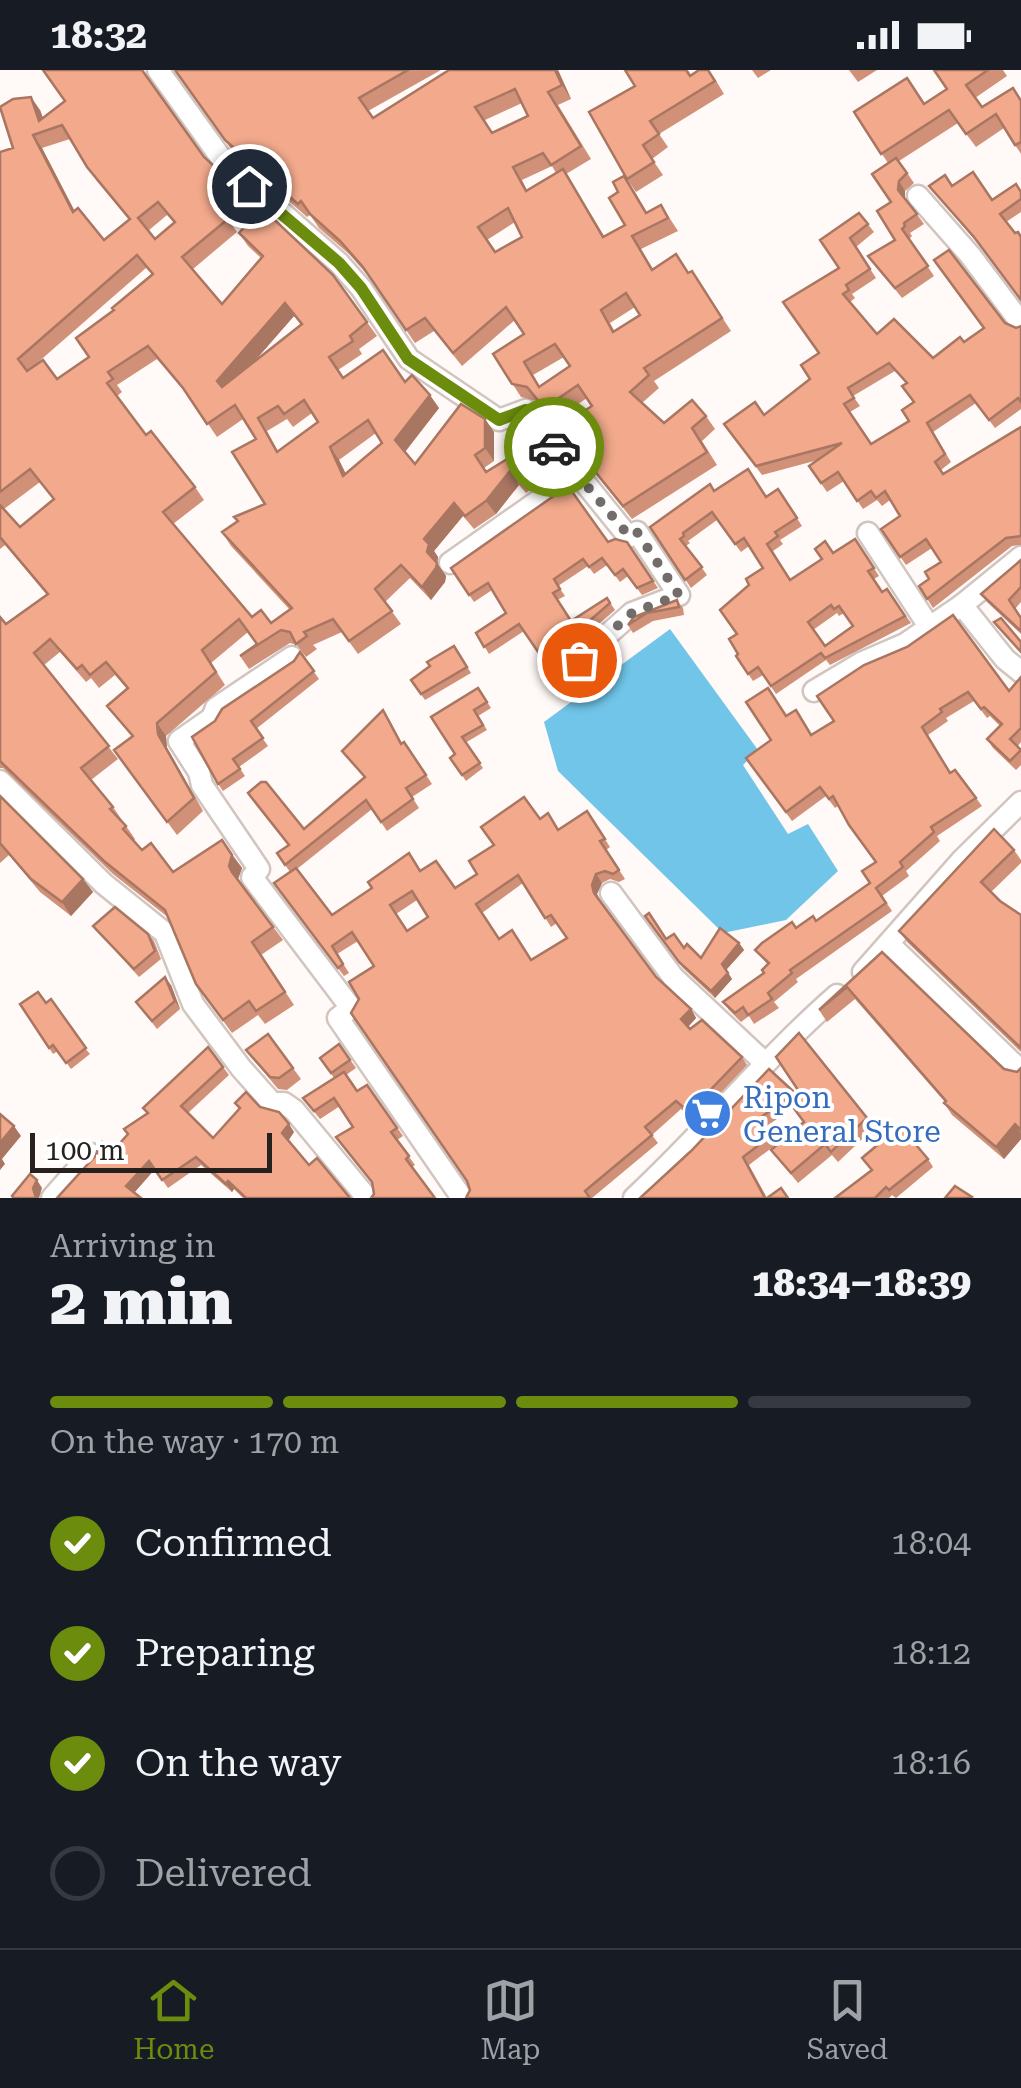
<!DOCTYPE html>
<html lang="en">
<head>
<meta charset="utf-8">
<style>
  :root { --surface:#171b24; --page:#20242c; --text:#f1f3f6; --muted:#9ea1a6; --line:#363941; --accent:#6c8c0d }
  body { margin:0; font-family:"Roboto Serif",serif; background:var(--page); color:var(--text); height:100vh; display:flex; flex-direction:column; font-size:38px; white-space:nowrap }
  * { box-sizing:border-box; margin:0 }
  p { font-size:32px; color:var(--muted) }
  .icon { flex:none; width:55px; height:55px; fill:none; stroke:currentColor; stroke-width:2; stroke-linecap:round; stroke-linejoin:round }
  .map { position:relative; height:1128px; overflow:hidden }
  .side { display:flex; flex-direction:column; background:var(--surface); flex:1 }
  .side>* { flex:none }
  .scale { position:absolute; left:30px; bottom:25px; width:242px; box-sizing:border-box; padding-left:10px; border:5px solid #26211f; border-top:0; font-size:28px; line-height:35px; white-space:nowrap; color:#26211f; -webkit-text-stroke:8px #fff; paint-order:stroke }
  .pin { position:absolute; display:grid; place-items:center; width:85px; height:85px; color:#fff; margin:-42px; border:5px solid #fff; border-radius:50%; box-shadow:0 2px 10px #0007 }
  .courier { position:absolute; display:grid; place-items:center; width:100px; height:100px; margin:-50px; border:8px solid #6c8c0d; border-radius:50%; background:#fff; color:#222; box-shadow:0 2px 12px #0007 }
  .summary em { font-style:normal; font-weight:800 }
  .summary div { display:flex; flex-direction:column-reverse }
  .summary { display:flex; align-items:center; justify-content:space-between; height:170px; padding:0 50px }
  h1 { font-size:65px; font-weight:800; line-height:75px }
  .bar { display:grid; grid-template-columns:repeat(4,1fr); gap:15px 10px; align-content:center; height:120px; padding:0 50px }
  .bar i { height:12px; border-radius:8px; background:var(--line) }
  .bar .on { background:var(--accent) }
  .bar p { grid-column:span 4 }
  ol { padding:0 50px; list-style:none }
  li { display:flex; align-items:center; gap:30px; height:110px }
  li p { margin-inline-start:auto }
  li .icon { padding:10px; border-radius:50%; background:var(--accent); color:#fff; stroke-width:4 }
  li:last-child { color:var(--muted) }
  li i { width:55px; height:55px; border:5px solid var(--line); border-radius:50% }
  .status { display:flex; justify-content:space-between; align-items:center; height:70px; padding:0 50px; background:var(--surface); direction:ltr }
  .status svg { height:28px; fill:currentColor }
  .tabs { display:flex; justify-content:space-around; align-items:center; height:140px; border-top:2px solid var(--line); background:var(--surface); font-size:28px; color:var(--muted) }
  .tabs a { display:grid; justify-items:center; gap:5px }
  .tabs .on { color:var(--accent) }
  .map>svg:first-child { display:block }
</style>
</head>
<body>
<div class="status"><b>18:32</b><svg viewBox="0 0 49 12"><path d="M0 12V9h3v3zM5 12V6h3v6zM10 12V3h3v9zM15 12V0h3v12zM26 1h20v11H26zM47 4h2v5h-2z"/></svg></div>
<div class="map">
<svg width="1021" height="1128" viewBox="0 0 1021 1128">
  <rect width="100%" height="100%" fill="#fff9f7"/>
  <!-- water -->
  <polygon fill="#70c5e8" points="670,559 758,680 743,695 788,764 808,754 838,801 786,850 723,863 558,701 544,652"/>
  <g fill="none" stroke-linecap="round" stroke-linejoin="round">
    <defs>
      <g id="minor">
        <polyline points="158,0 224,92 339,193 361,218 409,289 499,350 526,340 623,460 630,466 637,462 679,525 632,543 579,590"/>
        <polyline points="918,126 970,185 1021,253"/>
        <polyline points="868,463 930,558"/>
        <polyline points="450,493 575,405"/>
        <polyline points="962,535 1021,487"/>
        <polyline points="292,587 216,638 212,648 179,671 199,702 202,715 259,799 252,807 351,938 338,948 462,1128"/>
        <polyline points="814,621 861,593 905,574 962,535 1005,589 1021,602"/>
        <polyline points="0,711 104,814 165,863 193,934 241,998 272,1033 284,1033 294,1040 367,1128"/>
        <polyline points="611,823 673,907 765,993"/>
        <polyline points="889,874 1021,1001"/>
        <polyline points="863,902 961,791 1021,732"/>
        <polyline points="52,1128 91,1084"/>
        <path d="M634 1128C704 1063 765 988 837 925"/>
      </g>
    </defs>
    <!-- minor casing -->
    <use href="#minor" stroke="#d2c5c0" stroke-width="25"/>
    <!-- minor -->
    <use href="#minor" stroke="#fff" stroke-width="20"/>
  </g>
  <!-- wall -->
  <g fill="#d09178" fill-rule="evenodd">
    <path d="M175 0H441L368 41 373 48 449 0H558L571 29 558 35 591 89 566 104 604 166 625 155 633 119 647 143 661 135 678 161 641 179 653 199 689 203 692 201 731 261 654 311 659 318 642 333 664 353 706 346 715 359 702 371 717 395 632 449 559 357 592 336 587 328 553 351 536 331 521 327 493 284 524 264 515 250 462 296 434 261 415 273 371 209 349 184 319 158 310 145 307 147 234 83ZM522 33 528 46 492 63 485 50ZM552 96 556 103 527 120 522 110ZM515 152 522 167 495 182 487 170ZM635 237 640 245 615 262 610 253ZM564 287 570 296 540 317 533 305Z"/>
    <polygon points="688,0 691,5 715,9 724,24 659,64 668,77 652,89 663,105 636,122 627,109 635,16"/>
    <polygon points="752,0 771,0 758,8"/>
    <polygon points="849,0 877,0 858,12"/>
    <polygon points="934,0 1003,0 1007,6 975,28 982,37 1021,29 1021,84 1004,58 976,77 958,53 899,91 914,113 905,121 905,128 924,154 910,163 912,166 909,169 934,206 902,228 868,186 895,170 888,93 854,42 925,34 947,19"/>
    <path d="M40 40 43 48 204 87 239 119 248 132 228 149 237 162 193 199 222 234 261 188 248 176 239 163 333 205 377 266 359 279 362 284 338 300 343 308 405 312 439 338 405 382 415 394 485 349 494 362V391L484 398 487 402 535 372 557 401 526 423 519 415 496 444 474 459 463 446 434 481 438 487 437 493 446 506 445 512 431 530 410 508 385 532 401 554 358 584 342 562 313 575 317 579 306 587 297 575 290 573 249 599 240 586 257 574 248 562 211 593 225 615 166 666 167 678 203 741 177 765 114 680 132 667 107 636 127 619 115 605 99 618 91 608 86 612 60 582 44 595 118 689 91 710 113 737 135 769 134 771 142 780 173 802 222 770 242 798 238 809 240 813 283 870 261 885 294 935 265 954 258 945 232 963 196 914 169 848 113 804 3 698H0V547L6 554 47 525 5 475 0 479V82L13 78ZM70 69 96 110 129 150 104 170 74 141 42 78ZM167 145 174 153 155 169 148 161ZM146 198 152 204 114 240 89 287 57 309 28 301ZM294 246 301 255 252 293ZM157 289 191 329 217 367 243 349 256 369 265 434 222 462 231 476 290 540 271 553 252 547 173 454 204 430 195 417 146 365 117 326 122 322 117 315ZM312 343 318 352 278 381 267 361 287 349 293 357ZM376 363 382 373 346 404 339 390ZM40 412 53 429 20 457 4 439Z"/>
    <polygon points="929,116 953,116 992,130 1021,122 1021,142 1006,152 1015,163 980,176"/>
    <path d="M859 143 874 162 856 177 876 208 852 224 855 228 850 232 877 264 933 288 1005 253 1016 258 1021 256V339L995 358 976 333 933 362 951 392 941 400 944 404 1021 357V475L1012 476 933 538 919 516 929 509 941 492 932 478 906 495 881 459 900 446 890 430 882 436 877 430 863 439 844 411 827 422 809 396 818 390 762 405 724 354 764 345 810 309 819 283 839 198ZM895 301 906 313 914 332 909 351 871 374 850 342 860 336 853 326Z"/>
    <path d="M778 419 802 456 780 470 783 474 773 481 790 510 855 469 879 506 874 509 882 522 887 519 911 553 830 595 826 590 776 624 763 605 753 611 736 586 738 584 737 564 749 515 763 498 749 476 741 482 717 450 688 471 690 473 686 476 707 505 691 518 650 457 714 421 766 427ZM837 543 839 546 844 543 853 556 825 576 813 560Z"/>
    <polygon points="608,472 627,472 658,518 642,525 628,506 620,512 607,495 594,504 588,496 558,516 565,526 557,530 571,551 607,528 615,540 569,580 566,593 578,596 605,574 614,587 573,616 558,598 552,602 524,561 489,584 476,563 506,543 492,520 474,532 451,498"/>
    <polygon points="1021,490 1021,532 1015,539 1021,548 1021,564 987,532 981,524"/>
    <polygon points="677,530 683,538 684,545 653,551 633,563 628,555 634,547"/>
    <polygon points="454,576 471,603 425,630 411,610"/>
    <polygon points="300,582 319,609 256,659 268,676 239,697 245,706 223,721 218,714 215,651 294,591"/>
    <polygon points="1021,607 1021,672 1018,676 1021,679 1021,695 1016,700 993,678 987,669 1000,656 990,646 987,648 974,631 946,648 948,651 928,665 950,703 955,700 982,736 937,766 940,771 906,801 909,806 882,826 892,841 796,909 798,912 774,932 779,938 754,954 749,946 741,952 729,940 723,932 764,903 768,895 755,880 796,858 816,851 870,813 876,792 838,736 835,738 826,726 792,751 746,688 771,670 787,646 812,665 834,651 817,626 1009,621"/>
    <polygon points="478,618 491,638 478,646 487,660 465,673 483,698 466,711 450,688 455,684"/>
    <path d="M389 649 402 673 404 672 432 714 412 727 419 738 387 761 372 739 297 799 332 845 420 800 455 818 477 804 540 749 559 759 587 741 610 777 606 780 625 809 619 812 610 809 602 813 597 824 600 830 656 907 691 939 696 948 688 957 742 987 747 995 695 1050 681 1039 652 1065 658 1073 592 1128H466L470 1120 467 1111 359 929 374 896 358 871 337 884 349 903 344 906 280 822 290 802 277 783 288 775 304 759 364 707 342 681ZM523 813 551 857 557 853 567 868 531 889 499 869 482 843ZM417 830 428 847 407 861 396 844Z"/>
    <polygon points="0,726 83,809 93,822 71,846 40,822 9,785 0,793"/>
    <polygon points="1014,780 1021,790 1021,793 991,822 1000,831 1021,845 1021,982 908,873 899,861"/>
    <polygon points="645,846 667,869 701,888 739,873 744,880 726,900 732,909 715,928 683,898"/>
    <polygon points="93,856 148,864 154,871 161,889 139,907"/>
    <polygon points="882,882 1004,999 1017,1002 1021,998 1021,1069 1004,1089 952,1045 944,1033 945,1032 855,929 827,952 819,940"/>
    <polygon points="171,915 180,939 157,959 136,932"/>
    <polygon points="46,933 90,984 71,999 58,981 53,984 20,934"/>
    <polygon points="268,964 301,1009 287,1020 278,1019 246,980"/>
    <polygon points="339,974 356,998 346,1005 357,1021 367,1015 403,1066 397,1070 415,1095 374,1124 373,1113 336,1067 353,1057 340,1036 320,1049 303,1028 334,1008 320,988"/>
    <polygon points="208,977 229,1005 188,1043 213,1068 239,1039 235,1033 260,1037 294,1062 288,1071 309,1095 350,1128 243,1128 234,1119 232,1122 201,1095 168,1118 155,1099 134,1123 57,1128 111,1083 147,1044 143,1038"/>
    <polygon points="795,1023 867,1048 874,1058 838,1092 832,1085 798,1113 771,1080 804,1052 793,1037 766,1057 778,1073 749,1095 767,1128 640,1128"/>
    <polygon points="862,1088 928,1089 933,1097 896,1128 892,1125 889,1128 835,1128 871,1100"/>
  </g>
  <!-- shaded-wall -->
  <g fill="#a97662">
    <polygon points="555,0 558,0 571,29 562,15"/>
    <polygon points="31,27 40,40 47,60 39,51"/>
    <polygon points="33,65 42,78 82,155 73,142"/>
    <polygon points="899,111 905,121 905,130 898,120"/>
    <polygon points="285,233 294,246 226,324 217,311"/>
    <polygon points="430,325 439,338 404,383 395,370"/>
    <polygon points="485,349 494,362 494,391 485,378"/>
    <polygon points="330,377 339,390 353,419 343,406"/>
    <polygon points="510,401 519,415 496,444 486,431"/>
    <polygon points="454,433 463,446 434,481 438,487 437,495 427,482 424,469"/>
    <polygon points="437,493 446,506 445,512 431,530 422,517"/>
    <polygon points="564,573 569,580 565,592 569,600 561,585"/>
    <polygon points="157,653 166,666 167,678 203,741 158,664"/>
    <polygon points="232,785 242,798 238,809 241,815 229,796"/>
    <polygon points="596,804 602,813 597,824 600,831 594,823 592,815"/>
    <polygon points="83,809 93,822 71,846 62,832"/>
    <polygon points="739,873 744,880 726,900 722,894"/>
    <polygon points="728,903 732,909 715,928 711,921"/>
    <polygon points="165,907 171,915 180,939 175,931"/>
    <polygon points="691,939 696,948 687,958 681,949"/>
    <polygon points="289,1054 294,1062 288,1071 282,1063"/>
    <polygon points="1015,1054 1021,1063 1021,1069 1004,1089 996,1077"/>
    <polygon points="14,1056 21,1066 2,1089 5,1094 0,1100 0,1073"/>
    <polygon points="149,1091 155,1099 132,1125 126,1116"/>
    <polygon points="37,1110 42,1118 39,1128 36,1128 33,1118"/>
    <polygon points="228,1111 234,1119 232,1122 226,1114"/>
  </g>
  <!-- building -->
  <g fill="#f2a98c" stroke="#a97662" stroke-width="2.5" fill-rule="evenodd">
    <path d="M43 0H142L204 87 239 119 218 137 228 149 182 187 222 234 263 186 239 163 262 138 333 205 367 252 350 266 353 271 329 287 343 308 383 280 405 312 412 305 430 325 395 370 415 394 461 334 485 349V378L475 385 486 402 535 372 548 388 517 410 510 401 486 431 465 446 454 433 424 469 429 474 427 482 437 493 436 498 422 517 401 495 375 519 392 541 349 571 333 549 304 562 307 566 296 574 290 562 281 560 240 586 257 574 239 549 202 580 216 602 157 653 158 664 194 728 167 752 114 680 133 666 107 636 128 618 106 592 90 605 82 595 77 599 50 569 34 583 109 676 81 698 113 737 110 739 126 756 123 759 142 780 151 773 173 802 222 770 232 785 229 796 232 802 273 857 252 872 285 922 256 941 249 931 223 950 196 914 165 840 104 791 0 691V547L6 554 48 524 0 467V435L20 457 54 429 30 399 0 422V82L13 78 0 37 13 29 31 27 39 51 65 31ZM62 55 87 97 130 149 104 170 78 138 73 142 33 65ZM158 132 175 152 155 169 138 148ZM137 185 153 204 112 238 114 240 76 268 89 287 57 309 43 290 27 301 18 289ZM285 233 302 254 222 317 217 311ZM148 276 183 318 207 354 235 335 256 369 232 382 265 434 234 447 238 451 222 462 292 538 271 553 261 540 252 547 163 442 195 417 151 361 146 365 107 313 113 309 108 302ZM304 330 318 352 277 382 258 348 278 336 284 344ZM368 350 382 373 343 406 330 377Z"/>
    <path d="M175 0H408L359 28 373 48 449 0H555L562 15 548 22 581 76 551 95 543 83 513 97 526 121 563 99 603 167 625 155 609 128 618 122 613 112 624 106 646 143 661 135 668 148 632 166 652 200 676 184 688 203 692 201 722 248 644 298 649 305 630 322 664 353 692 330 706 346 692 358 707 382 623 436 559 357 592 336 578 315 544 338 527 317 512 314 493 284 524 264 506 237 453 283 425 248 406 260 363 197 340 171 310 144 301 131 298 134 225 70ZM515 19 528 46 492 63 475 37ZM508 138 522 167 495 182 478 157ZM626 223 640 245 613 262 601 240ZM555 274 570 296 539 317 524 292Z"/>
    <polygon points="625,0 686,0 690,6 699,0 708,0 715,11 650,51 659,64 643,75 654,92 627,109 589,42 635,16"/>
    <polygon points="934,0 988,0 966,15 982,37 1013,18 1021,31 1021,72 1015,75 996,44 966,64 949,40 881,84 854,42 907,8 924,34 947,19"/>
    <polygon points="896,88 907,103 899,111 898,120 917,144 904,153 905,156 902,159 928,196 895,218 868,186 895,170 877,141 891,132 872,104"/>
    <polygon points="973,102 992,130 1016,114 1021,122 1021,129 1000,144 1015,163 1018,162 1021,167 1021,230 974,167 929,116 945,105 952,116"/>
    <path d="M859 143 868 154 850 168 870 199 846 215 849 220 843 224 877 264 894 249 933 288 960 267 964 272 984 258 934 190 949 180 1005 253 1016 258 1021 256V332L1018 328 989 350 970 325 927 353 945 384 935 392 943 404 1021 357V466L1006 468 927 529 919 516 929 509 925 502 941 492 926 469 900 487 881 459 900 446 885 421 876 428 871 421 857 431 838 402 821 413 809 396 842 373 756 396 724 354 755 332 764 345 810 309 801 295 819 283 783 232 839 198 820 170ZM889 293 907 313 902 316 914 332 902 340 909 351 871 374 844 334 854 328 848 318Z"/>
    <path d="M748 399 766 427 778 419 797 448 775 462 778 466 767 474 790 510 822 489 815 479 825 471 833 483 855 469 874 498 868 501 882 522 887 519 905 546 825 588 821 583 771 616 758 597 748 604 736 586 738 584 729 569 737 564 720 540 749 515 746 509 763 498 744 468 735 474 712 442 683 463 684 466 680 469 702 497 685 510 650 457 710 414 714 421ZM831 535 834 539 839 536 853 556 825 576 808 552Z"/>
    <polygon points="568,416 608,472 615,469 627,472 653,511 637,518 623,499 615,505 602,488 589,497 583,489 554,509 560,519 553,523 571,551 607,528 610,533 564,573 561,585 565,593 578,596 605,574 609,580 568,609 553,591 547,595 519,554 484,577 476,563 506,543 488,513 469,525 451,498"/>
    <polygon points="1021,490 1021,517 1009,530 1021,548 1021,561 981,524"/>
    <polygon points="677,530 679,537 647,543 628,555 634,547"/>
    <polygon points="953,545 1009,621 1021,607 1021,658 1010,669 1021,680 1010,691 987,669 1002,654 984,637 981,639 968,622 940,639 942,642 922,657 950,703 955,700 976,728 931,757 934,762 900,792 903,797 876,818 886,833 790,900 792,903 768,923 772,929 748,945 743,937 735,943 723,932 764,903 762,900 769,893 755,880 762,873 792,852 796,858 813,846 816,851 870,813 862,801 876,792 849,755 833,726 829,729 820,717 786,742 746,688 771,670 746,632 768,618 786,646 796,640 811,665 834,651 817,626 864,595 907,577"/>
    <polygon points="1001,548 1021,572 1021,582 994,552"/>
    <polygon points="454,576 467,597 421,624 411,610 430,596 427,592"/>
    <polygon points="300,582 314,601 251,651 263,668 233,689 240,699 218,714 192,667 215,651 222,639 294,591"/>
    <polygon points="478,618 487,632 474,640 483,655 462,667 480,693 462,705 450,688 455,684 431,647"/>
    <polygon points="383,640 401,674 404,672 426,705 406,718 413,729 381,752 366,730 285,795 277,783 289,775 248,723 261,712 266,712 304,759 365,707 342,681"/>
    <polygon points="0,726 83,809 62,832 31,809 0,773"/>
    <path d="M524 727 540 749 548 743 558 760 587 741 605 769 600 771 619 800 613 804 605 801 596 804 592 815 594 823 656 907 691 939 681 949 690 959 702 950 742 987 689 1042 676 1031 645 1057 652 1065 585 1121 590 1128H466L470 1120 467 1111 351 943 359 929 349 912 374 896 352 862 332 876 343 894 338 898 274 813 296 798 332 845 372 818 368 812 409 783 420 801 436 791 455 818 477 804 469 791 494 775 481 757ZM518 805 545 848 551 845 567 868 531 890 512 860 499 869 476 834ZM412 821 428 847 407 861 390 835Z"/>
    <polygon points="994,759 1014,780 981,812 1000,831 1021,845 1021,978 899,861"/>
    <polygon points="115,837 148,864 155,881 134,899 93,856"/>
    <polygon points="649,843 666,869 674,864 684,878 687,874 701,888 720,858 739,873 722,894 728,903 711,921 679,892 645,846"/>
    <polygon points="882,882 1004,999 1017,1002 1021,998 1021,1060 1015,1054 996,1077 944,1033 946,1031 847,917 819,940"/>
    <polygon points="165,907 175,931 152,951 136,932"/>
    <polygon points="38,922 46,933 51,929 86,978 66,993 53,975 49,978 20,934"/>
    <polygon points="799,963 867,1048 831,1082 825,1074 791,1103 771,1080 804,1052 787,1029 798,1020 776,987"/>
    <polygon points="268,964 293,998 279,1008 270,1007 246,980"/>
    <polygon points="339,974 350,990 331,1003 320,988"/>
    <polygon points="208,977 223,997 181,1036 213,1068 240,1038 235,1033 246,1022 260,1037 279,1042 289,1054 282,1063 309,1095 317,1088 350,1128 246,1128 228,1111 226,1114 196,1087 162,1110 149,1091 126,1116 141,1128 57,1128 96,1085 99,1075 102,1072 111,1083 128,1064 124,1059 148,1043 143,1038"/>
    <polygon points="769,999 795,1023 760,1048 772,1065 743,1087 765,1128 640,1128 691,1081"/>
    <polygon points="344,1002 357,1021 367,1015 397,1058 391,1062 409,1086 406,1089 435,1128 371,1128 374,1124 372,1112 336,1067 353,1057 334,1028 314,1041 303,1028"/>
    <polygon points="0,1044 14,1056 0,1073"/>
    <polygon points="900,1056 928,1089 889,1120 886,1117 875,1128 835,1128 872,1100 862,1088"/>
    <polygon points="30,1104 37,1110 33,1118 36,1128 14,1128 12,1126"/>
    <polygon points="955,1116 972,1127 971,1128 945,1128"/>
    <polygon points="781,1118 788,1128 767,1128"/>
  </g>
  <g fill="none" stroke-linecap="round" stroke-linejoin="round">
    <!-- done -->
    <polyline stroke="#726d6b" stroke-width="10" stroke-dasharray="0 18" points="554,377 624,460 630,466 637,462 679,525 632,543 579,590"/>
    <!-- route -->
    <polyline stroke="#6c8c0d" stroke-width="12" points="249,116 339,193 361,218 408,289 499,350 526,340 554,377"/>
  </g>
  <!-- icons -->
  <defs>
    <symbol id="supermarket-disc" viewBox="-11 -11 22 22"><circle r="9.5" fill="#3f7fe0" stroke="#fff"/><path d="M-6-5.5h2.5l.6 2H6L4.5 2H-2.5L-4.4-4H-6ZM-1.5 3.2a1.3 1.3 0 1 0 .1 0ZM3 3.2a1.3 1.3 0 1 0 .1 0Z" fill="#fff"/></symbol>
  </defs>
  <g fill-rule="evenodd">
    <use href="#supermarket-disc" x="680" y="1016" width="55" height="55"/>
  </g>
  <g text-anchor="middle" dominant-baseline="central" stroke-width="8" stroke-linejoin="round" paint-order="stroke">
    <!-- shop labels -->
    <g font-size="30" fill="#366cbe" stroke="#fff" text-anchor="start">
      <text x="743" y="1027">Ripon<tspan x="743" dy="34">General Store</tspan></text>
    </g>
  </g>
</svg>
<div class="scale">100 m</div>
<div class="pin" style="left:579px;top:590px;background:#ea580c"><svg class="icon" aria-label="bag" viewBox="0 0 24 24"><path d="M5 8h14l-1 12H6zM9 8a3 3 0 0 1 6 0"/></svg></div>
<div class="pin" style="left:249px;top:116px;background:#1f2937"><svg class="icon" aria-label="home" viewBox="0 0 24 24"><path d="M3 11l9-7 9 7M6 9v11h12V9"/></svg></div>
<div class="courier" style="left:554px;top:377px"><svg class="icon" aria-label="car" viewBox="0 0 24 24"><path d="M5 17H2v-5l4-1 3-4h7l3 4 3 1v5h-3M9 17h6M6 11h13"/><circle cx="7" cy="17" r="2"/><circle cx="17" cy="17" r="2"/></svg></div>
</div>
<section class="side">
<div class="summary"><div><h1>2 min</h1><p>Arriving in</p></div><em>18:34–18:39</em></div>
<div class="bar"><i class="on"></i><i class="on"></i><i class="on"></i><i></i><p>On the way · 170 m</p></div>
<ol>
<li><svg class="icon" aria-label="check" viewBox="0 0 24 24"><path d="M5 12l5 5 9-10"/></svg>Confirmed<p>18:04</p></li>
<li><svg class="icon" aria-label="check" viewBox="0 0 24 24"><path d="M5 12l5 5 9-10"/></svg>Preparing<p>18:12</p></li>
<li><svg class="icon" aria-label="check" viewBox="0 0 24 24"><path d="M5 12l5 5 9-10"/></svg>On the way<p>18:16</p></li>
<li><i></i>Delivered</li>
</ol>
</section>
<nav class="tabs">
<a class="on"><svg class="icon" aria-label="home" viewBox="0 0 24 24"><path d="M3 11l9-7 9 7M6 9v11h12V9"/></svg>Home</a>
<a><svg class="icon" aria-label="map" viewBox="0 0 24 24"><path d="M3 6l6-2 6 2 6-2v14l-6 2-6-2-6 2zM9 4v14M15 6v14"/></svg>Map</a>
<a><svg class="icon" aria-label="saved" viewBox="0 0 24 24"><path d="M7 4h10v16l-5-4-5 4z"/></svg>Saved</a>
</nav>
</body>
</html>
